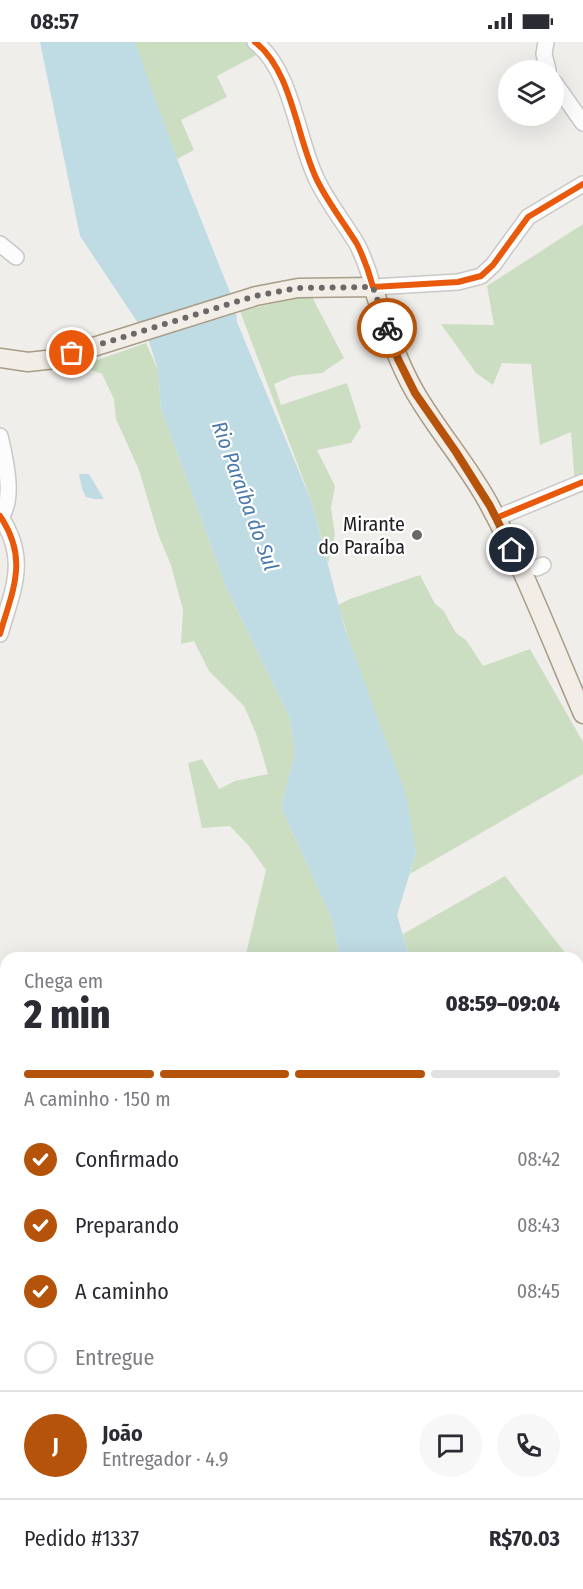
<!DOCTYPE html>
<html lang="pt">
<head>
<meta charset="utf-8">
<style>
  :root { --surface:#fff; --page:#f7f7f7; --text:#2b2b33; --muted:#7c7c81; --line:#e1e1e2; --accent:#b45309 }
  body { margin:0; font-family:"Fira Sans Condensed",sans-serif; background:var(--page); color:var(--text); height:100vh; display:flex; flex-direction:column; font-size:22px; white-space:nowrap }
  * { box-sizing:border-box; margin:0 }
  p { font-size:20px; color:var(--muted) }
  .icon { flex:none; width:33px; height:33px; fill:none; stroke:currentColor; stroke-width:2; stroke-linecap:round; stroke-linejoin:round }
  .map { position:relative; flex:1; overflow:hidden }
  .details { position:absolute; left:0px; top:910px; width:584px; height:638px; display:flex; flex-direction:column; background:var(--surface); border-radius:18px 18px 0 0; box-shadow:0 6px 24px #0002 }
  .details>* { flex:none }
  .buttons { position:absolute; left:498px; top:18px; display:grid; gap:12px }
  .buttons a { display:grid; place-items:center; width:66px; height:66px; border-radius:50%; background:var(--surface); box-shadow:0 6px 24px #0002; font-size:30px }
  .pin { position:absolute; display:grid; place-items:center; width:51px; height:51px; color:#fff; margin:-26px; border:3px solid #fff; border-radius:50%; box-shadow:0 2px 6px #0007 }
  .courier { position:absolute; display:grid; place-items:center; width:60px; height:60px; margin:-30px; border:4px solid #b45309; border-radius:50%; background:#fff; color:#222; box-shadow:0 2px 8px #0007 }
  .head em { font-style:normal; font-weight:800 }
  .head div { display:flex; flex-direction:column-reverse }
  .head { display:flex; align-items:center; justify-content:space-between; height:102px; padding:0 24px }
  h1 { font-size:39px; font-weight:800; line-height:45px }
  .bar { display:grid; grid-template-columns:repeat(4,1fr); gap:9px 6px; align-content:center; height:72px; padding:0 24px }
  .bar i { height:8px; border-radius:4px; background:var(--line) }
  .bar .on { background:var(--accent) }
  .bar p { grid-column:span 4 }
  .line { display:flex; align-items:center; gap:15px; padding:0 24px; border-top:2px solid var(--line) }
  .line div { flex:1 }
  .round { display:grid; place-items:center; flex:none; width:63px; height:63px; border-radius:32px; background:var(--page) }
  ol { padding:0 24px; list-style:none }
  li { display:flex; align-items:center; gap:18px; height:66px }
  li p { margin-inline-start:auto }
  li .icon { padding:6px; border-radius:50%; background:var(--accent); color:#fff; stroke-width:4 }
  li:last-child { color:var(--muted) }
  li i { width:33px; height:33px; border:3px solid var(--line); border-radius:50% }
  .status { display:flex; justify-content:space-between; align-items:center; height:42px; padding:0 30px; background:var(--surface); direction:ltr }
  .status svg { height:16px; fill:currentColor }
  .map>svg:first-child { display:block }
</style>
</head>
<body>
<div class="status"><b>08:57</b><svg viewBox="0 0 49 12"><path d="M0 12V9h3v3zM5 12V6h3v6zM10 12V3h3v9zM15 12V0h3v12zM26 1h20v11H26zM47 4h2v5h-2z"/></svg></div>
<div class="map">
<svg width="583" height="1547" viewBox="0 0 583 1547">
  <rect width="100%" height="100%" fill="#f0eeeb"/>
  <!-- forest -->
  <g fill="#cbdec1">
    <polygon points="133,0 254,0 264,9 217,34 227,55 181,78 194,108 177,117"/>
    <polygon points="583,182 583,437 575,443 571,390 540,403 531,322 502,321 493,343 476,331 441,282 494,283 487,244"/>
    <polygon points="311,253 344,316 322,331 293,334 274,342 281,363 347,341 361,385 351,401 317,408 335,444 331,466 335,493 328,521 312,461 240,269"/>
    <polygon points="146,301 158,328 161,367 226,545 290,677 295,711 281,765 332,877 340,916 245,916 266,828 249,804 230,784 202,786 188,721 202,717 219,747 235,739 268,732 257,694 244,664 209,629 194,599 181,602 183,568 171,523 158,492 139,428 116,377 114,357 102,332 80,324"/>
    <polygon points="420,533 435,562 443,568 456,591 466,598 483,624 530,607 583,700 583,732 410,832 416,811 338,563 350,557"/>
    <polygon points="505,834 569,916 413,916 408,910 403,892"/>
    <polygon points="578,928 583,935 583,1022 578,1020"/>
    <polygon points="578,1129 583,1131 583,1240 578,1239"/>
    <polygon points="6,1182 6,1360 0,1357 0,1186"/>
    <polygon points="0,1405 6,1406 6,1542 122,1542 124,1547 0,1547"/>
  </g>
  <!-- water -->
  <g fill="#bfdbe3">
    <polygon points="40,0 135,0 177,117 235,263 237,280 312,461 344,584 407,756 416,811 397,873 408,910 413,916 340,916 332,877 281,765 295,711 290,677 226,545 161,367 158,328 148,296 80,194"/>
    <polygon points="79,432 89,432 104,457 94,457 86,455 82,447"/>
    <polygon points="578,1020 583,1022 583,1131 578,1129"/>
  </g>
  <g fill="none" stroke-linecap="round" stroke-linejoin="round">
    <!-- stream -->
    <polyline stroke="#bfdbe3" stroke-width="3" points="0,1475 6,1481"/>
    <defs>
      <g id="minor">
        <path d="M255 0C293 29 297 100 318 140 329 162 344 181 357 202 364 216 369 230 373 245L458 240 481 234 493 223 528 175 583 142"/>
        <polyline points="546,0 544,12 548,28"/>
        <polyline points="554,40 583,81"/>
        <polyline points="0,202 16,215"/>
        <path d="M0 394C5 416 15 456 1 475"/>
        <path d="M0 474C29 517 13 547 0 592"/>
        <polyline points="496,476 583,440"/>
        <polyline points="537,526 543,523"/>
        <polyline points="0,1366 6,1369"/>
        <polyline points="325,1547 330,1542"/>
      </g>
      <g id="major">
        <path d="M0 316 28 320 55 317 256 254 298 246 373 245C385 281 396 317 415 350 438 390 469 424 490 464 526 531 553 603 583 672"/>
        <polyline points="578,1381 583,1382"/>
        <polyline points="0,1383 6,1383"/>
      </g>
    </defs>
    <!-- minor casing -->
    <use href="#minor" stroke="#c9c8c7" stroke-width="18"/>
    <!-- major casing -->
    <use href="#major" stroke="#a79c86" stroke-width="21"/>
    <!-- path -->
    <polyline stroke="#dccecd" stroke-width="2" stroke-dasharray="3 3" stroke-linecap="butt" points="578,1401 583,1402"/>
    <!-- minor -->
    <use href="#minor" stroke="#fdfcfc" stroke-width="15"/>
    <!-- major -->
    <use href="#major" stroke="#f3ede7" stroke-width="18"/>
    <defs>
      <g id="cycleway">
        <path d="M255 0C293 29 297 100 318 140 329 162 344 181 357 202 364 216 369 230 373 245L458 240 481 234 493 223 528 175 583 142"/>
        <path d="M0 474C29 517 13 547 0 592"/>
        <polyline points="496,476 583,440"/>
      </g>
    </defs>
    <!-- cycleway casing -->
    <use href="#cycleway" stroke="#fff" stroke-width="10"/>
    <!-- cycleway -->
    <use href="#cycleway" stroke="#e8590c" stroke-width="6"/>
  </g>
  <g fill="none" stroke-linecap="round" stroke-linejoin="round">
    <!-- done -->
    <polyline stroke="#6a6968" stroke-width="6" stroke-dasharray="0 10.8" points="72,311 255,254 298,246 373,245 387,286"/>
    <!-- route -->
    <polyline stroke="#b45309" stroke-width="8" points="387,286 398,317 415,351 456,410 490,464 512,508"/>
  </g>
  <!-- markers -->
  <circle fill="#6a6968" stroke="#fff" stroke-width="2" cx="417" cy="493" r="6"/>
  <g text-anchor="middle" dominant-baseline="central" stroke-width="4.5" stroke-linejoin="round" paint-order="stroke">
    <!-- poi labels -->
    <g font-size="20" fill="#222" stroke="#fff" text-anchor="end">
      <text x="405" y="482">Mirante<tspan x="405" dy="23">do Paraíba</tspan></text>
    </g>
    <!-- water labels -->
    <g font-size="21" font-style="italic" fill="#4a7aab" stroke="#fff">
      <text transform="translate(245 454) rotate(70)">Rio Paraíba do Sul</text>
    </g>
  </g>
</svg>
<div class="buttons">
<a><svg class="icon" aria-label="layers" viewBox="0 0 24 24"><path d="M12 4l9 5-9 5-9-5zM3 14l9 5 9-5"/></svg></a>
</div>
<div class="pin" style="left:72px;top:311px;background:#ea580c"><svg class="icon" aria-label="bag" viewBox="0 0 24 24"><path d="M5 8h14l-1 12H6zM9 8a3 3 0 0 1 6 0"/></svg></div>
<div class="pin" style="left:512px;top:508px;background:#1f2937"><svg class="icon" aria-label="home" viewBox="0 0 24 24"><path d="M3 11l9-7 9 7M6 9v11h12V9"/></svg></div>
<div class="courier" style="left:387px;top:286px"><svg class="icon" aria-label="bike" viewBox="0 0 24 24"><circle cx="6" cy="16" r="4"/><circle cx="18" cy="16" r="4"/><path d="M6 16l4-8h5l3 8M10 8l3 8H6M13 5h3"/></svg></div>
<section class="details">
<div class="head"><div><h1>2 min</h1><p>Chega em</p></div><em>08:59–09:04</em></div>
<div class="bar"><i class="on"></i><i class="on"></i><i class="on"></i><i></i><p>A caminho · 150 m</p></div>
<ol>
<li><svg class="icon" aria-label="check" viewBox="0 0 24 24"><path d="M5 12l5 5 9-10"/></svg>Confirmado<p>08:42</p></li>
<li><svg class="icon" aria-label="check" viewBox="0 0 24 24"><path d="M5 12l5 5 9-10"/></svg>Preparando<p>08:43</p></li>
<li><svg class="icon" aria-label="check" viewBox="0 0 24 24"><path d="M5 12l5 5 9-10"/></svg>A caminho<p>08:45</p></li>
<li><i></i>Entregue</li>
</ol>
<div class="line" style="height:108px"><b class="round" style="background:var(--accent);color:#fff">J</b><div><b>João</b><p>Entregador · 4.9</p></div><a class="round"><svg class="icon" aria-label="chat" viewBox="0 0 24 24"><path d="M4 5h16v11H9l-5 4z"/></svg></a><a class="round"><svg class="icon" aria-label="phone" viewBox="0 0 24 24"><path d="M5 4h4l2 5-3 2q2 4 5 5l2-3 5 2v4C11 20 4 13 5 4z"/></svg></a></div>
<div class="line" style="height:78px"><div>Pedido #1337</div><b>R$70.03</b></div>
</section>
</div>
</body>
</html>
